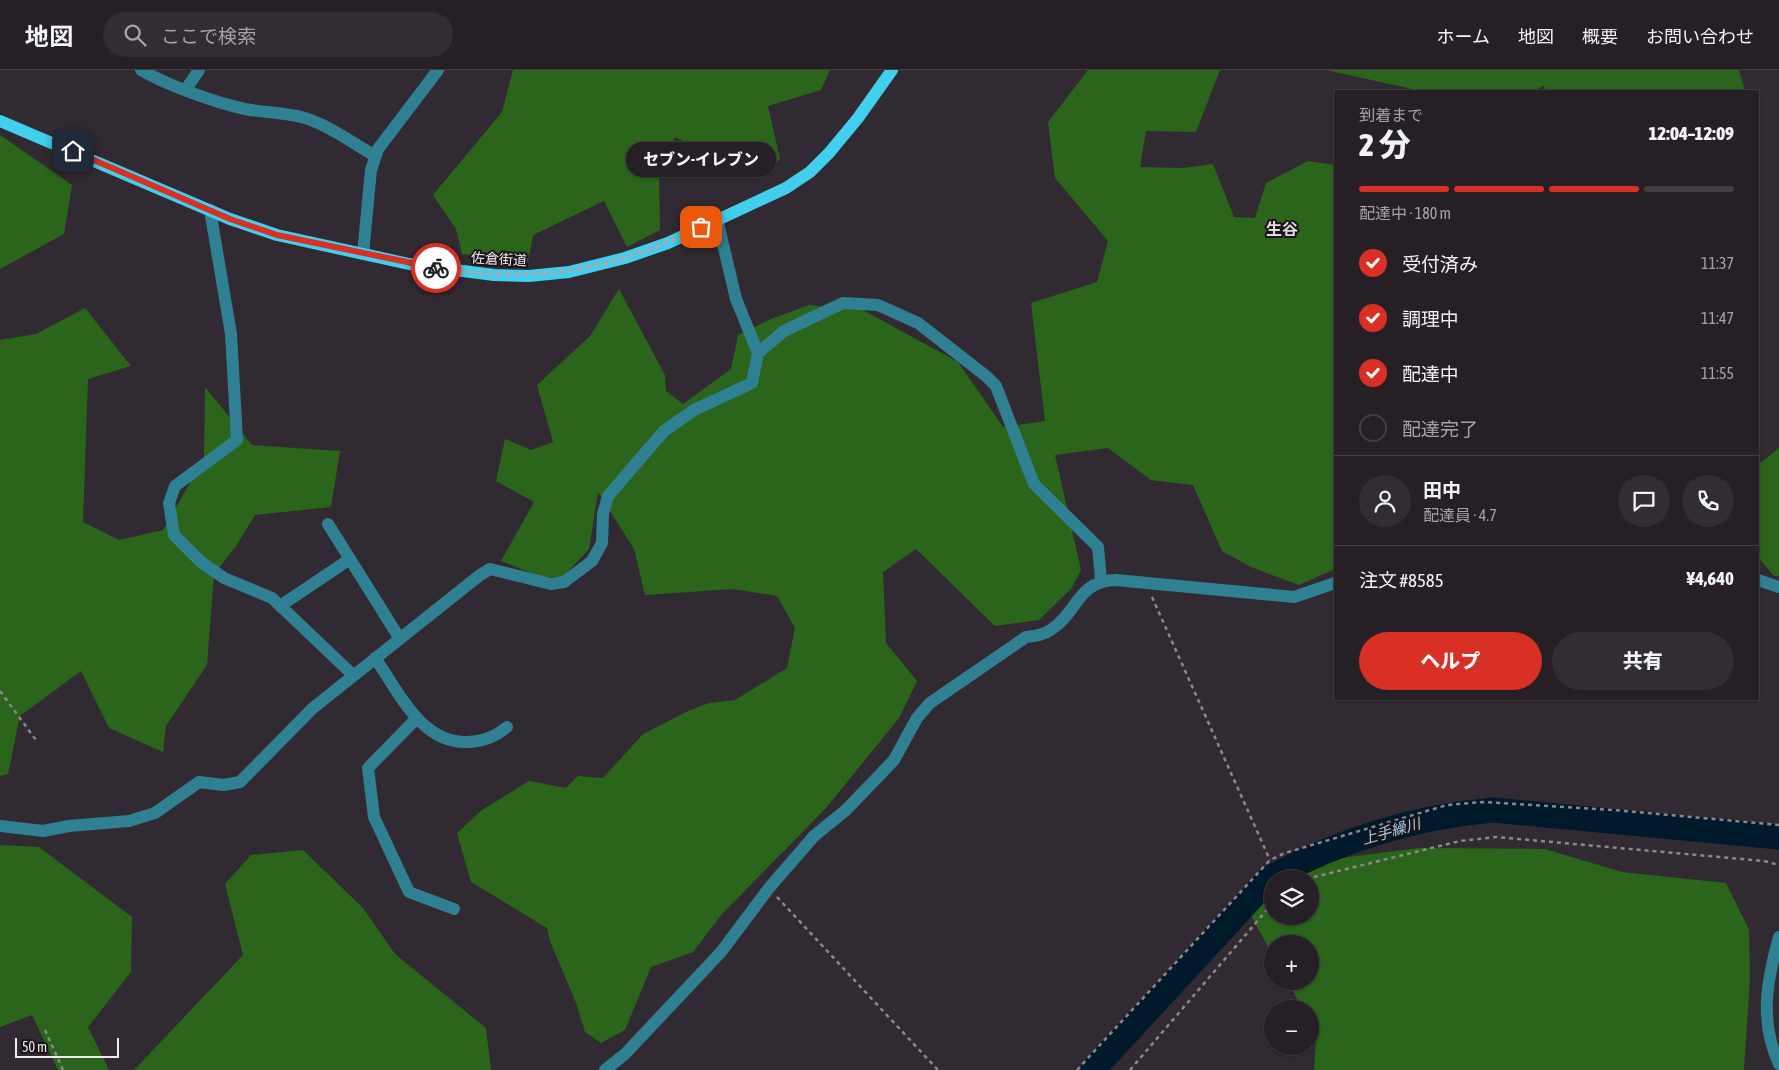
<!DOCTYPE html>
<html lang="ja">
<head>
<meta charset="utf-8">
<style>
  :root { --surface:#262026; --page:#322d32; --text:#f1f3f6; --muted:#a4a3a7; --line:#423e43; --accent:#d93025 }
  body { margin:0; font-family:"Asap Condensed","Noto Sans JP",sans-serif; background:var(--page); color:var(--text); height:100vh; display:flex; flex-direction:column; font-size:19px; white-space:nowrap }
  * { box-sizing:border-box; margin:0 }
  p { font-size:16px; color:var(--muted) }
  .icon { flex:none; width:28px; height:28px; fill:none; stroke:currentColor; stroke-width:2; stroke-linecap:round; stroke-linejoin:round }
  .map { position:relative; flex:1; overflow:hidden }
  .panel { position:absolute; left:1334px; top:20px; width:425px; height:610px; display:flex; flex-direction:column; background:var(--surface); border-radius:0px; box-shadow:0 1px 4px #0004,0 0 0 1px var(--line) }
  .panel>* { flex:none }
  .fabs { position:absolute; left:1264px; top:800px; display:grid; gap:10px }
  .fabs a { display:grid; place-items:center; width:55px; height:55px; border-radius:50%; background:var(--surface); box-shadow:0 1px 4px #0004,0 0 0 1px var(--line); font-size:25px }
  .scale { position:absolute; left:15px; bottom:12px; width:104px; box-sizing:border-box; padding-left:5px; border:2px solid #f0ebf0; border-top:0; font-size:14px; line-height:18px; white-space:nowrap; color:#f0ebf0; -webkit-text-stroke:4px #181418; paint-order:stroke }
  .pin { position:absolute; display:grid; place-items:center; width:42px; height:42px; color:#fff; margin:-21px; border-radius:10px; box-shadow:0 2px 8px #0006 }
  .courier { position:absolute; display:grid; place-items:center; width:50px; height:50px; margin:-25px; border:4px solid #d93025; border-radius:50%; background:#fff; color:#222; box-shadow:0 1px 6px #0007 }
  .bubble { position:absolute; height:35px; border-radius:18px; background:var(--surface); box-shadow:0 1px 4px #0004,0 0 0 1px var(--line); font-size:16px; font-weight:800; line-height:35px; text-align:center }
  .summary em { font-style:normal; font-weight:800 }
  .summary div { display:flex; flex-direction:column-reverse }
  .summary { display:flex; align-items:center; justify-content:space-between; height:85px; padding:0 25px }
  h1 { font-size:32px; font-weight:800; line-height:38px }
  .bar { display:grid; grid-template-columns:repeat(4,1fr); gap:8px 5px; align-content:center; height:60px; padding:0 25px }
  .bar i { height:6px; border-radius:4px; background:var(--line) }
  .bar .active { background:var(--accent) }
  .bar p { grid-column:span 4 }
  .line { display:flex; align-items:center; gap:12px; padding:0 25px; border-top:1px solid var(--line) }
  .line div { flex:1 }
  .round { display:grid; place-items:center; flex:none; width:52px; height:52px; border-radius:26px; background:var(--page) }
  ol { padding:0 25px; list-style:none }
  li { display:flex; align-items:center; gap:15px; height:55px }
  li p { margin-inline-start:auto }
  li .icon { padding:5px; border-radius:50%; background:var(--accent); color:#fff; stroke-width:4 }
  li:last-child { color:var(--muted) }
  li i { width:28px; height:28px; border:2px solid var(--line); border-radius:50% }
  .cta { display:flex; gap:10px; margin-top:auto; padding:10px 25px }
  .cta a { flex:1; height:58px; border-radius:30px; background:var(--accent); color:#fff; font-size:20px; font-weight:800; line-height:58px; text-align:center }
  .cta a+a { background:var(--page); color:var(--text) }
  header { display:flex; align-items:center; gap:30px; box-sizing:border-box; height:70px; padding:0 25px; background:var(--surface); border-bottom:1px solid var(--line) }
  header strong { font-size:24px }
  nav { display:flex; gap:28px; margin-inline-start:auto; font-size:18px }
  .search { width:350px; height:45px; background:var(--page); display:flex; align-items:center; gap:12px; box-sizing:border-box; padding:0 18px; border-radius:28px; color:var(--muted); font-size:19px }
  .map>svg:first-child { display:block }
</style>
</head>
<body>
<header>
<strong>地図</strong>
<div class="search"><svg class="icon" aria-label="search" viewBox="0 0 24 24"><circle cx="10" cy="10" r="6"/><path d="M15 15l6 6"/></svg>ここで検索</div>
<nav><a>ホーム</a><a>地図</a><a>概要</a><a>お問い合わせ</a></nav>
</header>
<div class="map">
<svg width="1779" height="1000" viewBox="0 0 1779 1000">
  <rect width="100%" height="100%" fill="#322a32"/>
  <!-- forest -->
  <g fill="#2a651b">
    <polygon points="513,0 830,0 821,20 768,36 780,89 760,109 675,67 659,104 660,160 627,177 604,131 533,165 528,192 462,184 456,159 433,125 502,42"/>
    <polygon points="1088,0 1220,0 1196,62 1146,61 1140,97 1183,98 1213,94 1234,147 1255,148 1266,113 1308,91 1335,95 1335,499 1299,515 1251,497 1222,481 1193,415 1151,410 1108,378 1055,385 1081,500 1071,519 1039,550 995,556 916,479 883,502 886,573 917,611 899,648 826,738 722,844 693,882 651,897 625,960 601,973 585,962 576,933 550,871 547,858 471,812 457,763 482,740 529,711 566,718 578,706 603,708 643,664 688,641 709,633 735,630 787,598 795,558 777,526 733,519 645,525 634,479 598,422 589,479 563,507 541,507 501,491 534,432 496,411 505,369 531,380 553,372 537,315 590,266 619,219 665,305 666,321 683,334 731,299 738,265 771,249 809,235 863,240 958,292 1003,357 1045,351 1031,233 1097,212 1108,171 1055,108 1048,52"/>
    <polygon points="1326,0 1739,0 1745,21 1546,21 1544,16 1532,21 1421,21"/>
    <polygon points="0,65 72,115 64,164 0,199"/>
    <polygon points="85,238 131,296 88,309 83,452 119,470 163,460 204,388 205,317 252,375 340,381 331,437 255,445 236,476 214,504 207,595 166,656 163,682 109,658 81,601 20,646 8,704 0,706 0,270 36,264"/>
    <polygon points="1779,378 1779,506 1774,506 1758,487 1758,395"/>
    <polygon points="0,775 39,777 132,847 131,902 88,957 109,1000 58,1000 32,945 0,957"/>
    <polygon points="1419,778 1545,779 1622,802 1726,813 1749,860 1750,909 1744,1000 1314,1000 1316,968 1310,955 1310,939 1302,939 1288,911 1310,911 1310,874 1272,874 1272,884 1249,842 1272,823 1272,846 1310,846 1310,809 1290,809 1310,792"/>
    <polygon points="303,780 363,838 395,884 486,958 491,1000 134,1000 243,885 225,814 251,785"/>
  </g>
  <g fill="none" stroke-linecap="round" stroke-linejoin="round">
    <!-- river -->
    <path stroke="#001a2c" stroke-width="25" d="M1093 1000 1270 808C1338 771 1415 747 1493 740L1779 767"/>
    <!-- path -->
    <g stroke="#8d878d" stroke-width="2.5" stroke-dasharray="4 4" stroke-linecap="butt">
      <polyline points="1152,527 1270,790"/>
      <polyline points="0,621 36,670"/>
      <polyline points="1306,809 1460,771 1496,767 1764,791 1779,795"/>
      <polyline points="777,827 938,1000"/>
      <polyline points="45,960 63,1000"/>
      <polyline points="1077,1000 1270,790 1285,783 1447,735 1482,732 1614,740 1779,755"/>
      <polyline points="1130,1000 1272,834"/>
    </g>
    <!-- minor -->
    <g stroke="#2f8093" stroke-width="12">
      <path d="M141 0C167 15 216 33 245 39 265 43 285 42 305 48 330 56 353 73 375 86"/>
      <polyline points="186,19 199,0"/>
      <polyline points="210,140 231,264 237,370 175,416 169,433 174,465 201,492 224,508 272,528 353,605"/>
      <polyline points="363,184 371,100 378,79 438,0"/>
      <polyline points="758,283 784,261 843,233 878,235 918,253 986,306 996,316 1034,414 1098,477 1101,510"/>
      <polyline points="328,454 400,569"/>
      <polyline points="1758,510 1779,517"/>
      <polyline points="280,536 350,489"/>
      <path d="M375 588C399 622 421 674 468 672 484 671 495 667 507 657"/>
      <polyline points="417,648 368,698 374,747 409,822 454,839"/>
      <polyline points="0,756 43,761 69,756 129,751 155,743 199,712 224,715 240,712 313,638 480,505 490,499 551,514 564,512 592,491 602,473 603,444 608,426 664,361 694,340 752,313 758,283 736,229 717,149"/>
      <path d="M1779 867C1767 910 1759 951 1779 994"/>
      <path d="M605 1000 625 984 721 882 769 818 814 766 846 740 894 690 917 648 930 633 1026 567C1035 566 1044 565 1052 559 1078 542 1077 511 1116 510L1294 527 1335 513"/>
    </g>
    <!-- major -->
    <polyline stroke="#41cfed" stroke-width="12" points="0,51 230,149 277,165 409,194 494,205 529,206 569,202 625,188 668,173 786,118 810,102 829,83 858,48 892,0"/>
  </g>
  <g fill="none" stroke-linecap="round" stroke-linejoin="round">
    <!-- done -->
    <path stroke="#aea7ae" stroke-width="5" stroke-dasharray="0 9" d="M436 198C536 213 609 202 701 157"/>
    <!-- route -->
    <polyline stroke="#d93025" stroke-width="6" points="73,81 230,149 277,165 436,198"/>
  </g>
  <g text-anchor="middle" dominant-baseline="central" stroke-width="4" stroke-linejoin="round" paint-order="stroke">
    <!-- street labels -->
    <g font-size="14" fill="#f0ebf0" stroke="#181418">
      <text transform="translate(499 189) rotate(3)">佐倉街道</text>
    </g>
    <!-- water labels -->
    <g font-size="15" font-style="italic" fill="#a6cfee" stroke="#181418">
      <text transform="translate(1391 761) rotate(-16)">上手繰川</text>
    </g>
    <!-- quarter labels -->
    <g font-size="16" font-weight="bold" fill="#e4dae4" stroke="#181418">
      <text x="1282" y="159">生谷</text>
    </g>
  </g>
</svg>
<div class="fabs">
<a><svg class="icon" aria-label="layers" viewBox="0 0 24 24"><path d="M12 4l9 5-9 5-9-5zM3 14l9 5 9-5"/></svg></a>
<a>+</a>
<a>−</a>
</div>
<div class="scale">50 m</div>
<div class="pin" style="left:701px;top:157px;background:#ea580c"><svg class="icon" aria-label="bag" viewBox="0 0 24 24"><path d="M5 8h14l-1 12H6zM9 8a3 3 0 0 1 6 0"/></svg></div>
<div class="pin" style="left:73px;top:81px;background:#1f2937"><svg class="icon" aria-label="home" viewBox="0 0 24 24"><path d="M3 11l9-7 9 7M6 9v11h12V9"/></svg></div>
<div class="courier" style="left:436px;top:198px"><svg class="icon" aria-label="bike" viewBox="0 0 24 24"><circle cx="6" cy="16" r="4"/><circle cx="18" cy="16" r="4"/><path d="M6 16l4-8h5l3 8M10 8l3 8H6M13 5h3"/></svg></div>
<div class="bubble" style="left:626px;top:72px;width:150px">セブン-イレブン</div>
<section class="panel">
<div class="summary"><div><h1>2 分</h1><p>到着まで</p></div><em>12:04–12:09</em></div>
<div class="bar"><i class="active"></i><i class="active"></i><i class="active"></i><i></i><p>配達中 · 180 m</p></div>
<ol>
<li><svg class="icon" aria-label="check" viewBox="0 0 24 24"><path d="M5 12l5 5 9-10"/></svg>受付済み<p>11:37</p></li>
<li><svg class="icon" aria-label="check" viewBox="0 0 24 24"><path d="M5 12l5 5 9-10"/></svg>調理中<p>11:47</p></li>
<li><svg class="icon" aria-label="check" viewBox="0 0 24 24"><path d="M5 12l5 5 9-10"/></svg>配達中<p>11:55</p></li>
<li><i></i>配達完了</li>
</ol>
<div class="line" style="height:90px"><a class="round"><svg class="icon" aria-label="person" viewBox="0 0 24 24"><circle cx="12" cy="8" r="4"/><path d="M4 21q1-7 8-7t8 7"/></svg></a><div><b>田中</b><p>配達員 · 4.7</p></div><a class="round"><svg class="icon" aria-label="chat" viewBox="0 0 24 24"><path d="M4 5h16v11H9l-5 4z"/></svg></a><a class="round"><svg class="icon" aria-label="phone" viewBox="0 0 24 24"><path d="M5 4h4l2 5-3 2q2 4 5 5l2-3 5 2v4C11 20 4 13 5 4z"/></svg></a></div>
<div class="line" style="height:65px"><div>注文 #8585</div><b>¥4,640</b></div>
<div class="cta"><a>ヘルプ</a><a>共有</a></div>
</section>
</div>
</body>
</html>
